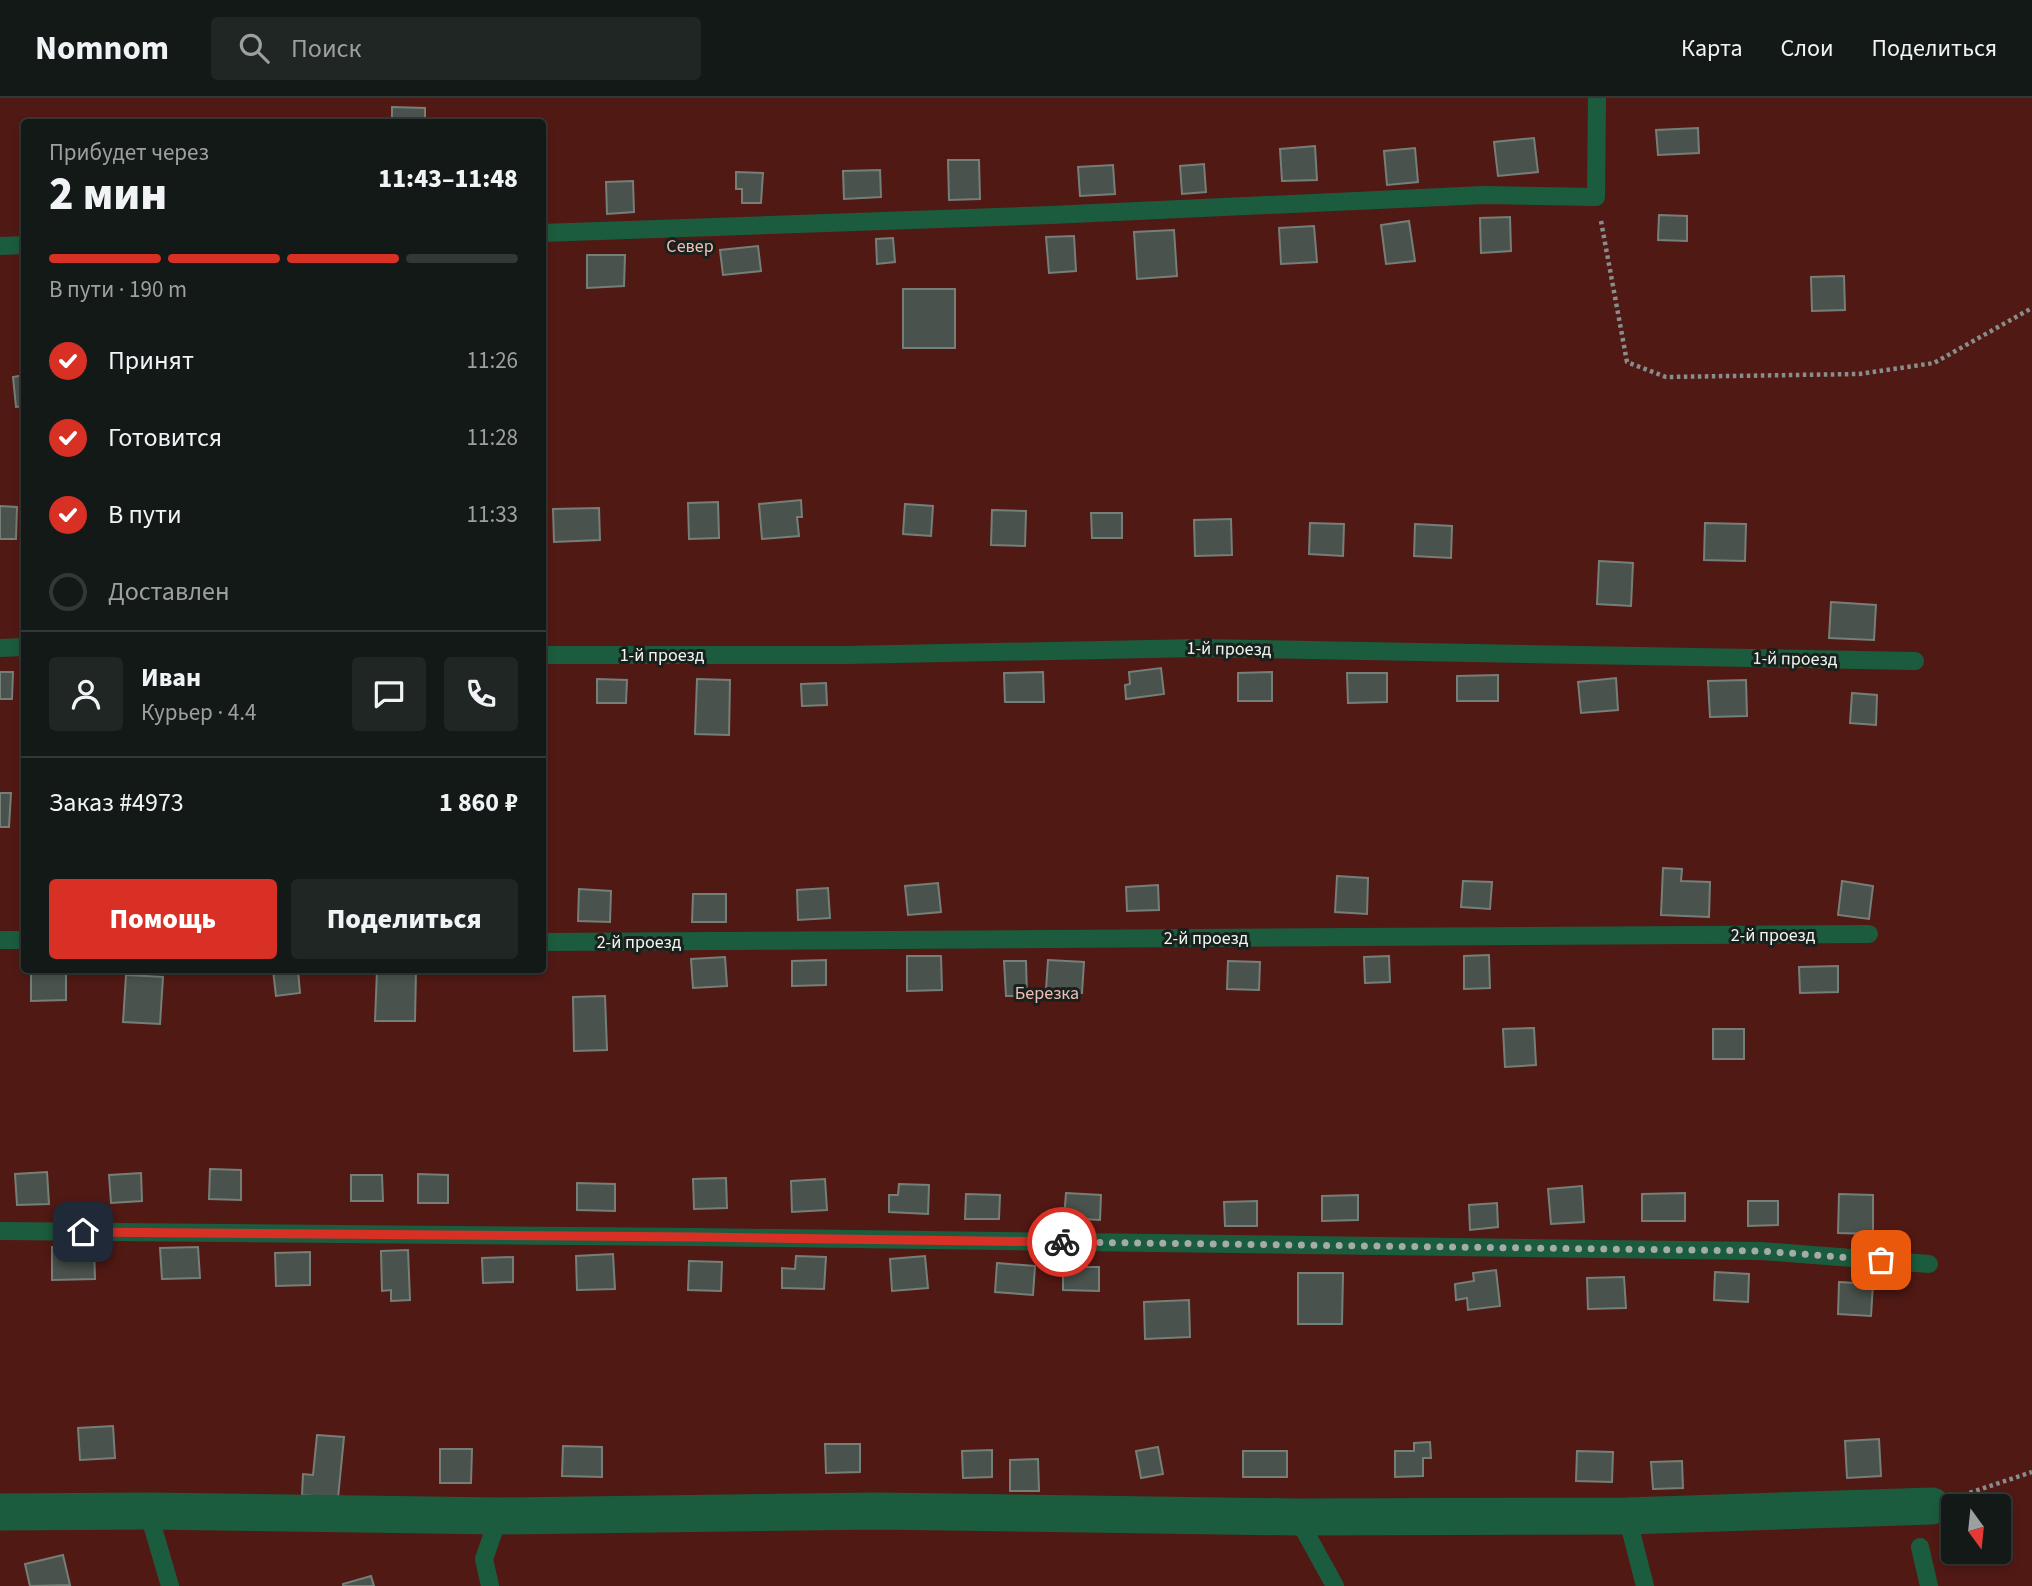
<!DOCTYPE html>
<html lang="ru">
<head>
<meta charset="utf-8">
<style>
  :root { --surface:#131916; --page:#202623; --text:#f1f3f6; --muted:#9da0a1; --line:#323835; --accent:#d93025 }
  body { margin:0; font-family:"Source Sans 3",sans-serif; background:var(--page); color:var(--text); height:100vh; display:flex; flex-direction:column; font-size:26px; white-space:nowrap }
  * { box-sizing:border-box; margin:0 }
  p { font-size:23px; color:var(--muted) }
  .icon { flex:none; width:38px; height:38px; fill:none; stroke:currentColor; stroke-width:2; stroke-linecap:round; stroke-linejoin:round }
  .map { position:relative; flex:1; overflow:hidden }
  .drawer { position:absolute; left:21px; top:21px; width:525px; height:854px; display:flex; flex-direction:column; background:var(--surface); border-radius:7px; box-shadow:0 4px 10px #0003,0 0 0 2px var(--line) }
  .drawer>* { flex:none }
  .needle { width:46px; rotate:165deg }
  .tools { position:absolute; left:1941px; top:1396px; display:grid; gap:14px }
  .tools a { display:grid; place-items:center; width:70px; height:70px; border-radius:7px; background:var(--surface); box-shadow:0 4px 10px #0003,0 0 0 2px var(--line); font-size:35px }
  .pin { position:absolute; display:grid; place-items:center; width:60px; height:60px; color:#fff; margin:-30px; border-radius:14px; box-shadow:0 4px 10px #0006 }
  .courier { position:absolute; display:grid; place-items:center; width:70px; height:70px; margin:-35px; border:5px solid #d93025; border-radius:50%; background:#fff; color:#222; box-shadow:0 2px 9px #0007 }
  .headline em { font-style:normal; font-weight:800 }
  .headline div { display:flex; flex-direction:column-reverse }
  .headline { display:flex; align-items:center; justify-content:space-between; height:119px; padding:0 28px }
  h1 { font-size:46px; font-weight:800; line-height:52px }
  .bar { display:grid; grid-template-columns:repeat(4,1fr); gap:10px 7px; align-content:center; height:84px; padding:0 28px }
  .bar i { height:9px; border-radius:5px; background:var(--line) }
  .bar .current { background:var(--accent) }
  .bar p { grid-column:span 4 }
  .line { display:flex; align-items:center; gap:18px; padding:0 28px; border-top:2px solid var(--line) }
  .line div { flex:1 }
  .round { display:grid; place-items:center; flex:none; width:74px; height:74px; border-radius:7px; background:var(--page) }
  ol { padding:0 28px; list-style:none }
  li { display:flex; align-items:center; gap:21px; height:77px }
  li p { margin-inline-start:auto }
  li .icon { padding:7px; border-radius:50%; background:var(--accent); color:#fff; stroke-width:4 }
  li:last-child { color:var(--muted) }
  li i { width:38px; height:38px; border:4px solid var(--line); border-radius:50% }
  .cta { display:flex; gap:14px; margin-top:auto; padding:14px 28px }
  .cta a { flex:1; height:80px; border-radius:7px; background:var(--accent); color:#fff; font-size:28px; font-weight:800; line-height:80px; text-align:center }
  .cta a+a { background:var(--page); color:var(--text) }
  header { display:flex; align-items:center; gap:42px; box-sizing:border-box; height:98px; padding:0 35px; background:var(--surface); border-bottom:2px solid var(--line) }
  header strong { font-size:33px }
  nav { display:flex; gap:38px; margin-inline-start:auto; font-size:24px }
  .search { width:490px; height:63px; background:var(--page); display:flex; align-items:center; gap:18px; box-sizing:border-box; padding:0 24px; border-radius:7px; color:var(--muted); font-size:26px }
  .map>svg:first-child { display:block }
</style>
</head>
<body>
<header>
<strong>Nomnom</strong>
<div class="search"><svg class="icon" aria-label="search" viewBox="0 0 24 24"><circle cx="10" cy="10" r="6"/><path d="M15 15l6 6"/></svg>Поиск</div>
<nav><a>Карта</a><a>Слои</a><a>Поделиться</a></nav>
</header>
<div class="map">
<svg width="2032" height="1488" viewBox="0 0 2032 1488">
  <rect width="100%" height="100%" fill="#19211d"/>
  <!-- green -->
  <path fill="#511914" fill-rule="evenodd" d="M0 0H2032V1488H0ZM24 24H542V872H24ZM1953 1409H1998V1454H1953Z"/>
  <!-- building -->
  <g fill="#49524c" stroke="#757f78" stroke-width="2">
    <polygon points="392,9 425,10 425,24 392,24"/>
    <polygon points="1698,30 1699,55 1658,57 1656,32"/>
    <polygon points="1534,40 1538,74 1498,78 1494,44"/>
    <polygon points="1315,48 1317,82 1282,83 1280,51"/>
    <polygon points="1415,50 1418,84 1387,87 1384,53"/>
    <polygon points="948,62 979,62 980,101 949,102"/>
    <polygon points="1204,66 1206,94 1182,96 1180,68"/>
    <polygon points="1113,67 1115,96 1080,98 1078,69"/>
    <polygon points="880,72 881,99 844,101 843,73"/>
    <polygon points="736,74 763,75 761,105 742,105 742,91 736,91"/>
    <polygon points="633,83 634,114 607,116 606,84"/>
    <polygon points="1659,117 1687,118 1687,143 1658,142"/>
    <polygon points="1510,119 1511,153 1481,155 1480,120"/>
    <polygon points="1409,123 1415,163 1386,166 1381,127"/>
    <polygon points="1314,128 1317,164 1281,166 1279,130"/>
    <polygon points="1174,132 1177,178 1137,181 1134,134"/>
    <polygon points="1074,138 1076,173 1049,175 1046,139"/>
    <polygon points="893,140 895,164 877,166 876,141"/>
    <polygon points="758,148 761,173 723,177 720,152"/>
    <polygon points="587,157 625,157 624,188 587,190"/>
    <polygon points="1844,178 1845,212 1812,213 1811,179"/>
    <rect x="903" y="191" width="52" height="59"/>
    <polygon points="24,277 24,308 16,309 13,279"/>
    <polygon points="801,402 802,419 797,419 799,438 762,441 759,406"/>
    <polygon points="718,404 719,440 689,441 688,405"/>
    <polygon points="905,406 933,408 931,438 903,436"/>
    <polygon points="0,408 17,409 16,441 0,441"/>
    <polygon points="599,410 600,442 554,444 553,411"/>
    <polygon points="992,412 1026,413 1025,448 991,447"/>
    <polygon points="1091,415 1122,415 1122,440 1092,440"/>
    <polygon points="1231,421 1232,457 1195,458 1194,422"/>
    <polygon points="1310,425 1344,426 1343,458 1309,456"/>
    <polygon points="1705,425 1746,426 1745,463 1704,462"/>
    <polygon points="1415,426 1452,428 1451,460 1414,458"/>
    <polygon points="1599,463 1633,465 1631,508 1597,506"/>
    <polygon points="1831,504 1876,507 1874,542 1829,540"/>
    <polygon points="1161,570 1164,596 1126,601 1125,587 1130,586 1129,574"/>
    <polygon points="0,574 13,574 12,601 0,601"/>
    <polygon points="1043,574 1044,604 1005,604 1004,575"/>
    <polygon points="1272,574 1272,603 1238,603 1238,575"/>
    <polygon points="1347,575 1387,575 1387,604 1348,605"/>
    <polygon points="1498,577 1498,603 1457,603 1457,578"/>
    <polygon points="1616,580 1618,612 1581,615 1578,584"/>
    <polygon points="597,581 627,582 626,605 597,605"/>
    <polygon points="697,581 730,582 729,637 695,636"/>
    <polygon points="1746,582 1747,618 1710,619 1708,583"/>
    <polygon points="826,585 827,607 802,608 801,586"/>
    <polygon points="1852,595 1877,597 1876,627 1850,625"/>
    <polygon points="0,695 11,695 9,729 0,729"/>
    <polygon points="1663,770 1682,771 1681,783 1710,784 1709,819 1661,817"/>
    <polygon points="1337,778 1368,780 1367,816 1335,814"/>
    <polygon points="1463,783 1492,784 1490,811 1461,809"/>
    <polygon points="1842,783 1873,788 1869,821 1838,817"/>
    <polygon points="938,785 941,814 908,817 905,788"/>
    <polygon points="1158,787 1159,812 1127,813 1126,789"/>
    <polygon points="828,790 830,820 798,822 797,792"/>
    <polygon points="579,791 611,793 610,824 578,823"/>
    <polygon points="693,796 726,796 726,824 692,824"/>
    <polygon points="1489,857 1490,890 1464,891 1464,858"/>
    <polygon points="907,858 941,858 942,892 907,893"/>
    <polygon points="1389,858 1390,884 1365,885 1364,859"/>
    <polygon points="725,859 727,888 693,890 691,861"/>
    <polygon points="826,862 826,887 792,888 792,863"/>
    <polygon points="1048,862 1084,864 1082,895 1046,892"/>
    <polygon points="1004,863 1026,863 1027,898 1006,898"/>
    <polygon points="1228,863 1260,864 1259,892 1227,891"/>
    <polygon points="1838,868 1838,894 1800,895 1799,869"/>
    <polygon points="31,872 66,872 66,902 31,903"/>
    <polygon points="273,872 298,872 300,895 276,898"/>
    <polygon points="377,872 416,872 415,923 375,923"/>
    <polygon points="126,877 163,879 160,926 123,924"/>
    <polygon points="605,898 607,952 574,953 573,899"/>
    <polygon points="1534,930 1536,967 1505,969 1503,931"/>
    <rect x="1713" y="931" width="31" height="30"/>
    <polygon points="210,1071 241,1072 241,1102 209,1101"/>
    <polygon points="47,1074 49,1106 17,1107 15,1076"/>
    <polygon points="141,1075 142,1103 111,1105 109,1077"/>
    <polygon points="418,1076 448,1077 448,1105 418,1105"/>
    <polygon points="351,1077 382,1077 383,1103 351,1103"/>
    <polygon points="726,1080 727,1110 694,1111 693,1081"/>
    <polygon points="825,1081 827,1112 792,1114 791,1083"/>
    <polygon points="577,1085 615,1086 615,1113 577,1112"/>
    <polygon points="899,1086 929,1087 928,1116 889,1114 889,1097 898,1097"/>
    <polygon points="1582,1088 1584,1124 1551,1126 1548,1091"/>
    <polygon points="1066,1095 1101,1097 1100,1122 1064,1120"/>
    <polygon points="1685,1095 1685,1123 1642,1123 1642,1096"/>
    <polygon points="966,1096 1000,1097 999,1121 965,1121"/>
    <polygon points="1839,1096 1873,1097 1873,1136 1838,1135"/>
    <polygon points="1358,1097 1358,1122 1322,1123 1322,1098"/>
    <polygon points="1257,1103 1257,1128 1225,1128 1224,1104"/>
    <polygon points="1748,1103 1778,1103 1778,1127 1748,1128"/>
    <polygon points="1497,1105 1498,1129 1470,1132 1469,1107"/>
    <polygon points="94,1148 95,1181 52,1182 52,1149"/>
    <polygon points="198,1149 200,1180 162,1181 160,1150"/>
    <polygon points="408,1152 410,1202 391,1203 391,1192 382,1193 381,1153"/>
    <polygon points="310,1154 310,1187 276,1188 275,1155"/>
    <polygon points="613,1156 615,1191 577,1192 576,1158"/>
    <polygon points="796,1158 826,1159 824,1191 782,1190 782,1170 795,1171"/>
    <polygon points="925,1158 928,1190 892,1193 890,1161"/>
    <polygon points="513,1159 513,1184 483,1185 482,1160"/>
    <polygon points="689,1163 722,1164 721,1193 688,1192"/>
    <polygon points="997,1165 1035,1168 1033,1197 995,1194"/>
    <polygon points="1063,1169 1099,1169 1099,1193 1063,1192"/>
    <polygon points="1496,1172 1500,1208 1468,1212 1467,1200 1456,1202 1455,1186 1474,1183 1473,1175"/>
    <polygon points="1715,1174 1749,1176 1748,1204 1714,1202"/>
    <polygon points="1298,1175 1343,1175 1342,1226 1298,1226"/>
    <polygon points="1624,1179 1626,1210 1588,1211 1587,1180"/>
    <polygon points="1839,1184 1873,1186 1871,1218 1838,1216"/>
    <polygon points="1189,1202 1190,1239 1145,1241 1144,1204"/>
    <polygon points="113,1328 115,1360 80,1362 78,1330"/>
    <polygon points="317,1337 344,1339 338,1400 302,1397 303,1376 313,1377"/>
    <polygon points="1879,1341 1881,1378 1847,1380 1845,1343"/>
    <polygon points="1430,1344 1431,1360 1423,1360 1423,1378 1395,1379 1395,1353 1414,1353 1414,1345"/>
    <polygon points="825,1346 860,1346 860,1374 826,1375"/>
    <polygon points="563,1348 602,1349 602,1379 562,1378"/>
    <polygon points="1158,1349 1163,1376 1141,1380 1136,1353"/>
    <polygon points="440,1351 472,1351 471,1385 440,1385"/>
    <polygon points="992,1352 992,1379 963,1380 962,1353"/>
    <rect x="1243" y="1353" width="44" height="26"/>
    <polygon points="1577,1353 1613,1354 1612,1384 1576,1383"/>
    <polygon points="1038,1361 1039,1393 1010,1393 1010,1362"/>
    <polygon points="1682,1363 1683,1390 1653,1391 1651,1364"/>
    <polygon points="63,1457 70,1487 30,1488 25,1466"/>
    <polygon points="371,1478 374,1488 343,1488 343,1486"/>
  </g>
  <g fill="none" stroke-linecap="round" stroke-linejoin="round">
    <!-- path -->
    <g stroke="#888e8b" stroke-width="4.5" stroke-dasharray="3.5 3.5" stroke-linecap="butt">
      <polyline points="1601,123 1627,264 1666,279 1859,276 1934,265 2032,210"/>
      <polyline points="1963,1397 2032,1374"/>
    </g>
    <!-- service -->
    <g stroke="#1c5c3e" stroke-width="18">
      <polyline points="542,135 1051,117 1484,97 1596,99 1597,0"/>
      <polyline points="0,148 24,147"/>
      <polyline points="0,550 24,549"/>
      <polyline points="542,557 846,557 1199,550 1915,563"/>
      <polyline points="0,842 24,842"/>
      <polyline points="542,844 1869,836"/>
      <polyline points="0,1133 696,1139 1761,1153 1929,1166"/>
      <polyline points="148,1413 170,1488"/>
      <polyline points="1627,1418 1645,1488"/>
      <polyline points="1297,1419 1335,1488"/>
      <polyline points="1920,1449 1929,1488"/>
      <polyline points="490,1488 484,1461 499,1418"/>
    </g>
    <!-- minor -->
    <polyline stroke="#1c5c3e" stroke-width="37" points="0,1414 148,1413 499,1418 877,1413 1297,1419 1627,1418 1932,1408"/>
  </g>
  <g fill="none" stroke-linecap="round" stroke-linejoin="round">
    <!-- done -->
    <polyline stroke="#a5aba7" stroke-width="7" stroke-dasharray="0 12.6" points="1062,1144 1761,1153 1881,1162"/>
    <!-- route -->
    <polyline stroke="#d93025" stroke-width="9" points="83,1134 696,1139 1062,1144"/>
  </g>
  <g text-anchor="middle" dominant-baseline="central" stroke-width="6" stroke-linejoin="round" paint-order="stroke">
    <!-- park labels -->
    <g font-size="18" fill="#f1bdb6" stroke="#19211d">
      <text x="690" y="148">Север</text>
      <text x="1047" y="895">Березка</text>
    </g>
    <!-- street labels -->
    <g font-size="18" fill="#f0f5f2" stroke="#19211d">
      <text transform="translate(1229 551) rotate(1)">1-й проезд</text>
      <text x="662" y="557">1-й проезд</text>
      <text transform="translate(1795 561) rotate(1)">1-й проезд</text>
      <text x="1773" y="837">2-й проезд</text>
      <text x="1206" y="840">2-й проезд</text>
      <text x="639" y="844">2-й проезд</text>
    </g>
  </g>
</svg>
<div class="tools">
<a><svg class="needle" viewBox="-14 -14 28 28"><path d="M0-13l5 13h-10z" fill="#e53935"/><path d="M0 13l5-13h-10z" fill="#9da0a1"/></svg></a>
</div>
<div class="pin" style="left:1881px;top:1162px;background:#ea580c"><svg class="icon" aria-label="bag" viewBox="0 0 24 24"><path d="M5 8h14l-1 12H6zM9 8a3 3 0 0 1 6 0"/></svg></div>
<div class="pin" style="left:83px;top:1134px;background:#1f2937"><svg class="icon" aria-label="home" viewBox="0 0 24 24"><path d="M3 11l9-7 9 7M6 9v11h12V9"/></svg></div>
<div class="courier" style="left:1062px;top:1144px"><svg class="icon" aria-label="bike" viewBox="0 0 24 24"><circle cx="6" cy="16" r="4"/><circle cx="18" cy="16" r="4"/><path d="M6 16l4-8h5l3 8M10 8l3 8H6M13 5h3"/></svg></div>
<section class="drawer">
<div class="headline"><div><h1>2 мин</h1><p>Прибудет через</p></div><em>11:43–11:48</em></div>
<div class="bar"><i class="current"></i><i class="current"></i><i class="current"></i><i></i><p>В пути · 190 m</p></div>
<ol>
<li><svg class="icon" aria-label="check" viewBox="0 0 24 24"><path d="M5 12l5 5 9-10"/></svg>Принят<p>11:26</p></li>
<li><svg class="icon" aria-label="check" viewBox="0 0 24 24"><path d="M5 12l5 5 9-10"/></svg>Готовится<p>11:28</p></li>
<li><svg class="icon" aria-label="check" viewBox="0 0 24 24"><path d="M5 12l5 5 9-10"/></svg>В пути<p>11:33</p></li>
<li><i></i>Доставлен</li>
</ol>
<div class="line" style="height:126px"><a class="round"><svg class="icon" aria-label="person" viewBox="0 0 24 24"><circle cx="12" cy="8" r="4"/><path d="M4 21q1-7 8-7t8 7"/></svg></a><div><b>Иван</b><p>Курьер · 4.4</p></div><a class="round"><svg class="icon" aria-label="chat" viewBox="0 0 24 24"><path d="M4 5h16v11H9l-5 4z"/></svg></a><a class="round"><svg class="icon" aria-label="phone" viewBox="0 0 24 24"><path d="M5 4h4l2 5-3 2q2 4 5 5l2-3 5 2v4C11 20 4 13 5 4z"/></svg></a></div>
<div class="line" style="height:91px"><div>Заказ #4973</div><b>1 860 ₽</b></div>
<div class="cta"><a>Помощь</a><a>Поделиться</a></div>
</section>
</div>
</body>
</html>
